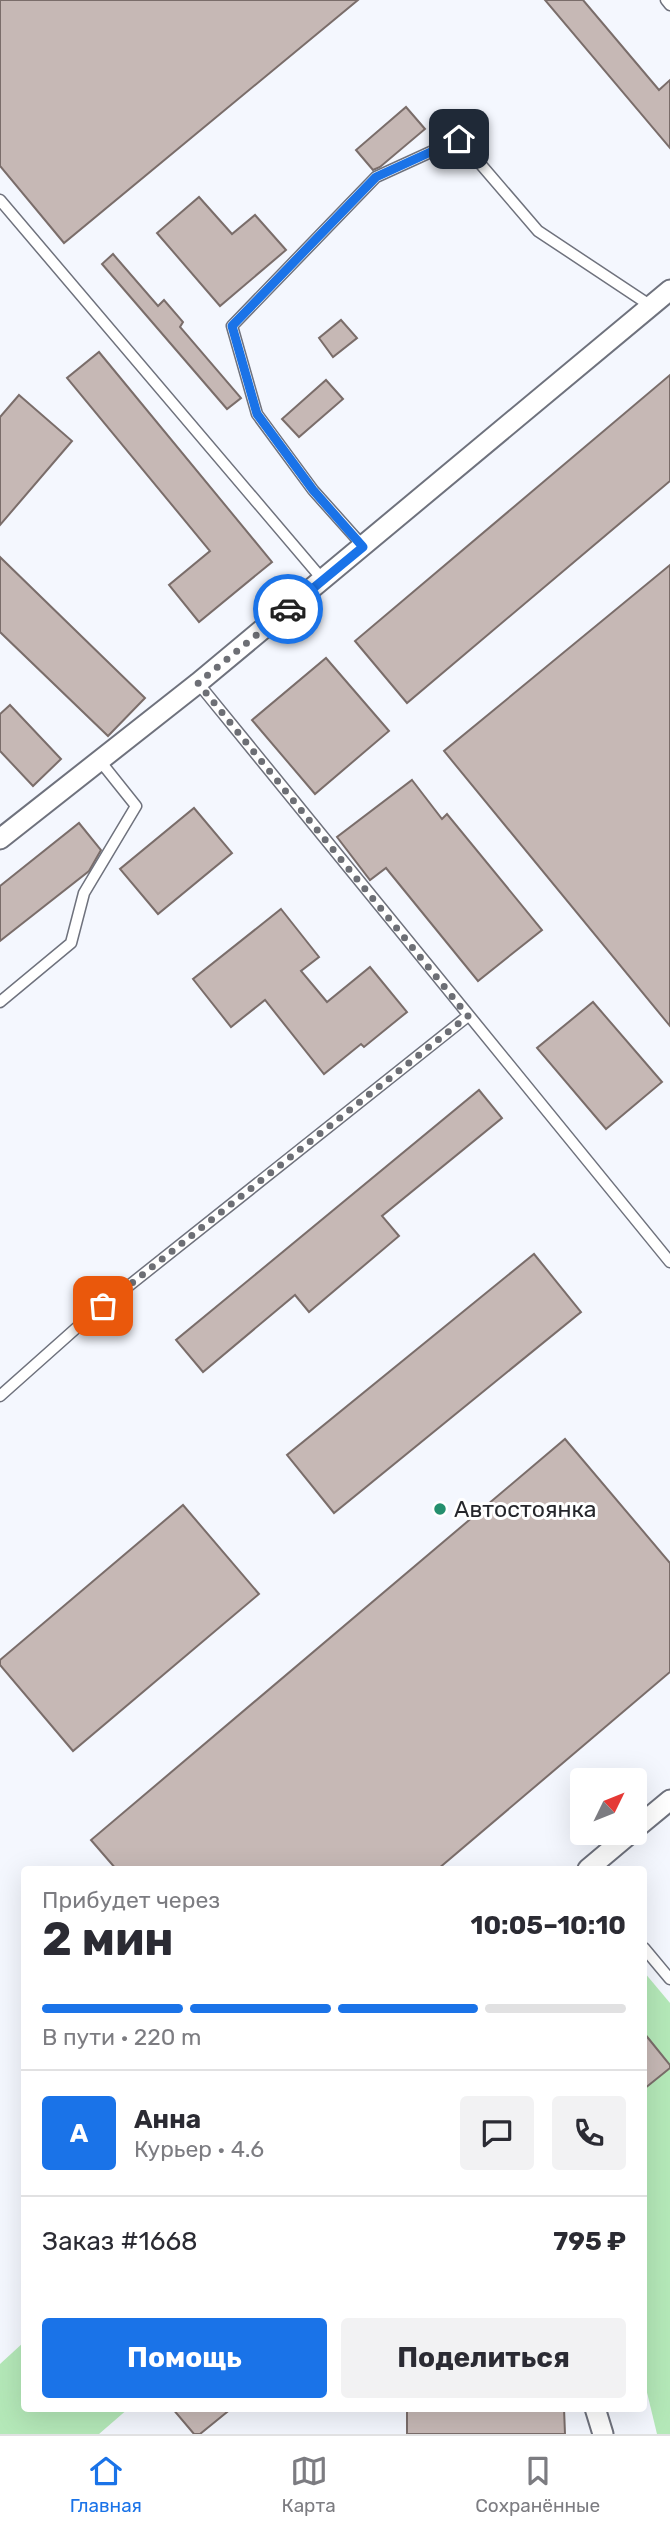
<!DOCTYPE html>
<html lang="ru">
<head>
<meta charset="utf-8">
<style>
  :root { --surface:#fff; --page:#f2f2f3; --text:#2b2b33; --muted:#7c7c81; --line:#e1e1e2; --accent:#1a73e8 }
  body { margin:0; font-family:Rubik,sans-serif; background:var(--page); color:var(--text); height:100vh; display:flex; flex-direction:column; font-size:26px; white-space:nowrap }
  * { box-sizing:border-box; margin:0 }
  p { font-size:23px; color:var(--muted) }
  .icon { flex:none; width:38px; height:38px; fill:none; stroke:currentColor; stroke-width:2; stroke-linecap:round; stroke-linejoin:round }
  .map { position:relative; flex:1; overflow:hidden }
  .details { position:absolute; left:21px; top:1866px; width:626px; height:546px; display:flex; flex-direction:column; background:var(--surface); border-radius:7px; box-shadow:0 7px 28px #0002 }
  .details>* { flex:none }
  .needle { width:46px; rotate:47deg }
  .tools { position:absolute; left:570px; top:1768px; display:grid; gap:14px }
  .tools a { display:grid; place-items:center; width:77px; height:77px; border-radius:7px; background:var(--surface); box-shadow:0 7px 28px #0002; font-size:35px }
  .pin { position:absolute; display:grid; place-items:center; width:60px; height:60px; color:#fff; margin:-30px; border-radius:14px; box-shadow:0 4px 10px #0006 }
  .courier { position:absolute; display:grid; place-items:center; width:70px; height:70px; margin:-35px; border:5px solid #1a73e8; border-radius:50%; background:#fff; color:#222; box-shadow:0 2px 9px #0007 }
  .head em { font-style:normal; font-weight:700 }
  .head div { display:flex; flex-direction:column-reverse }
  .head { display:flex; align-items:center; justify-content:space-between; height:119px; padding:0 21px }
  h1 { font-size:46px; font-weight:700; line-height:52px }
  .bar { display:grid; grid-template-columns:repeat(4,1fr); gap:10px 7px; align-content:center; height:84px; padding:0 21px }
  .bar i { height:9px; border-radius:5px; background:var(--line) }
  .bar .current { background:var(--accent) }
  .bar p { grid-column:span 4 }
  .line { display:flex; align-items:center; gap:18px; padding:0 21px; border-top:2px solid var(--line) }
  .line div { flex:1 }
  .round { display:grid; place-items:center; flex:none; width:74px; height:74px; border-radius:7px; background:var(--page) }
  .primary-button { display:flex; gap:14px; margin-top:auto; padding:14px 21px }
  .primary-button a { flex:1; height:80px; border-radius:7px; background:var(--accent); color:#fff; font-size:28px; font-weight:700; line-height:80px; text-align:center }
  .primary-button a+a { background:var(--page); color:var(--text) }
  .tabs { display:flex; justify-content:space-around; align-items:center; height:98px; border-top:2px solid var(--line); background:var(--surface); font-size:19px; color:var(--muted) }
  .tabs a { display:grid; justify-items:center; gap:4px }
  .tabs .current { color:var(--accent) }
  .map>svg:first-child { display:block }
</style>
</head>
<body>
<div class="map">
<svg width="670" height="2434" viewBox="0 0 670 2434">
  <rect width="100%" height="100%" fill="#f4f7fe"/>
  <!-- green -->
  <g fill="#b4e8b8">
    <polygon points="644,1972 670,2003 670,2434 657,2434 644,2380"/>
    <polygon points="24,2342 24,2408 129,2408 99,2434 0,2434 0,2364"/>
  </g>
  <!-- building -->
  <g fill="#c6b8b5" stroke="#7a6d6a" stroke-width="2">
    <polygon points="0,0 358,0 64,243 0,166"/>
    <polygon points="545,0 583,0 659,90 670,80 670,148"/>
    <polygon points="406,107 425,129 380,167 373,170 356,150"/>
    <polygon points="199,197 232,234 255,215 286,250 220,306 157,233"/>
    <polygon points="113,254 158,306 164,300 183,322 180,327 241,398 227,409 102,264"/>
    <polygon points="341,320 357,338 333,357 319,338"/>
    <polygon points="99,352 272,562 199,622 169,585 210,551 67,378"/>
    <polygon points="670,375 670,481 407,703 355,641"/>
    <polygon points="326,380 343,399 299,437 282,419"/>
    <polygon points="19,395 72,441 0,525 0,417"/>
    <polygon points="0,557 145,698 108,736 0,632"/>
    <polygon points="670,565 670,1026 444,751"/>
    <polygon points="326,658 389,731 315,794 252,720"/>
    <polygon points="10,705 61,759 33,786 0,751 0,714"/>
    <polygon points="412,780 442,819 447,814 542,930 478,981 386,868 370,880 337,837"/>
    <polygon points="194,808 232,853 158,914 120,869"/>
    <polygon points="79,823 101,850 89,871 0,941 0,886"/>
    <polygon points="281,909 319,957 301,971 327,1002 370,967 407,1012 364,1047 361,1044 324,1074 265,1000 231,1027 193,979"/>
    <polygon points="593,1002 662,1082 606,1129 537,1048"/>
    <polygon points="479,1090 502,1118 382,1216 399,1236 309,1312 295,1295 203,1372 176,1340"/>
    <polygon points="534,1254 581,1312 334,1513 287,1455"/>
    <polygon points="565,1439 670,1563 670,1672 438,1869 116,1869 91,1840"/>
    <polygon points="183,1505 259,1594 73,1751 0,1665 0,1660"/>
    <polygon points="644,2033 670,2065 670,2068 644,2089"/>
    <polygon points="172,2408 232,2408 200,2434 194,2434"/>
    <polygon points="407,2408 564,2408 565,2434 407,2434"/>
  </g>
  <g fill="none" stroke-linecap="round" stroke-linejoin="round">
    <defs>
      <g id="lane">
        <polyline points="666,0 670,5"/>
        <polyline points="0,200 323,580"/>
        <polyline points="363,546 313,490 257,414 232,326 376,177 459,139 538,231 651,306"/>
        <polyline points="198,683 670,1262"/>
        <polyline points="0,1002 71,943 84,893 136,806 100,761"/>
        <polyline points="0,1396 82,1323 468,1016"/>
        <polyline points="644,1948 670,1979"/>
      </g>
      <g id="street">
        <polyline points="0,839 198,683 670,290"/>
        <polyline points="635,1829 670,1800"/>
        <polyline points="588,1869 632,1832"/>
        <polyline points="595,2408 603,2434"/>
      </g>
    </defs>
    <!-- lane casing -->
    <use href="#lane" stroke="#6f727d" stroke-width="13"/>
    <!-- street casing -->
    <use href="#street" stroke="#6f727d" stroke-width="23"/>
    <!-- lane -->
    <use href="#lane" stroke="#fff" stroke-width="10"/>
    <!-- street -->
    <use href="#street" stroke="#fff" stroke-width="19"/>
  </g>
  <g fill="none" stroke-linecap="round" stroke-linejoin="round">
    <!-- done -->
    <polyline stroke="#6d6f75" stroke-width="7" stroke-dasharray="0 12.6" points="103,1306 468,1016 198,683 288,609"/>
    <!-- route -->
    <polyline stroke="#1a73e8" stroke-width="9" points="288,609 363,547 313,490 257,414 232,326 376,177 459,139"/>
  </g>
  <!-- markers -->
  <circle fill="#248f6e" stroke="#fff" stroke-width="2.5" cx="440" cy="1509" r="7"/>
  <g text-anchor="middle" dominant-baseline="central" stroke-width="6" stroke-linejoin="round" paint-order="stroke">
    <!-- poi labels -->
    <g font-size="23" fill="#25262b" stroke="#fff" text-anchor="start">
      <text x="454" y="1509">Автостоянка</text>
    </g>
  </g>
</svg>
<div class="tools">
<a><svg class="needle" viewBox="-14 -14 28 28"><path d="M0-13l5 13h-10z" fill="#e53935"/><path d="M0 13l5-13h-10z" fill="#7c7c81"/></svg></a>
</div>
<div class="pin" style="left:103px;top:1306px;background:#ea580c"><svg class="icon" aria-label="bag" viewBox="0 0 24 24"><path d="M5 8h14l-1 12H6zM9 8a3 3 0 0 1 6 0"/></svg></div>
<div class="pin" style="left:459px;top:139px;background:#1f2937"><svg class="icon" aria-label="home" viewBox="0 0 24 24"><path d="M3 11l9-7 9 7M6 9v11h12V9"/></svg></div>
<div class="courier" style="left:288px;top:609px"><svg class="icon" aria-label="car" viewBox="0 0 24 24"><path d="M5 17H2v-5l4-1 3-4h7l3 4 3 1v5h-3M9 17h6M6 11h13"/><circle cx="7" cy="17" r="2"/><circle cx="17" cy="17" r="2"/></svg></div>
<section class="details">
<div class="head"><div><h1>2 мин</h1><p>Прибудет через</p></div><em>10:05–10:10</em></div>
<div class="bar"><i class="current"></i><i class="current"></i><i class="current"></i><i></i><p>В пути · 220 m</p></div>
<div class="line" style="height:126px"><b class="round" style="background:var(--accent);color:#fff">А</b><div><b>Анна</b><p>Курьер · 4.6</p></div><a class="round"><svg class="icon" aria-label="chat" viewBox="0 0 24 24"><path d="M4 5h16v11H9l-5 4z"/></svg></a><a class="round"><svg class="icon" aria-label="phone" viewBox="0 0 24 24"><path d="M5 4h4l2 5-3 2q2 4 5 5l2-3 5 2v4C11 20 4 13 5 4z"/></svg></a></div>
<div class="line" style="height:91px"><div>Заказ #1668</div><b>795 ₽</b></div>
<div class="primary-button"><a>Помощь</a><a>Поделиться</a></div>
</section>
</div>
<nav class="tabs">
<a class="current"><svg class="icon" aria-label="home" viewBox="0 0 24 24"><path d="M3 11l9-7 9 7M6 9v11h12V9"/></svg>Главная</a>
<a><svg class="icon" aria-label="map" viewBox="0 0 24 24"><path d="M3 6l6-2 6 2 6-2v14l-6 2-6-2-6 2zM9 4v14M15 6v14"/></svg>Карта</a>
<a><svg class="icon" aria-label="saved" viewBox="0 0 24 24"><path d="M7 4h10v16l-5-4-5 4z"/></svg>Сохранённые</a>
</nav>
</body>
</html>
